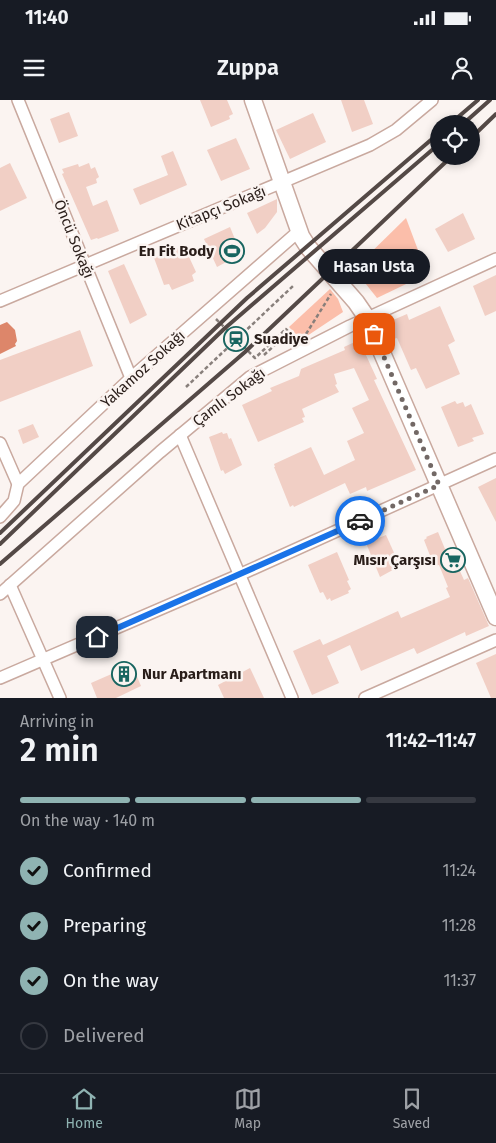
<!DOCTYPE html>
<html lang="en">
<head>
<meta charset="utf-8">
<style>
  :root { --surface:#171b24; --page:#20242c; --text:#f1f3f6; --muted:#9ea1a6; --line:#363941; --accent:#8fb3b2 }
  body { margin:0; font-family:"Fira Sans",sans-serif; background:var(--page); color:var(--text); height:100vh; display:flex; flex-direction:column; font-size:19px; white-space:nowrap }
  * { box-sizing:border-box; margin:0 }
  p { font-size:16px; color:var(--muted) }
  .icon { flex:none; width:28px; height:28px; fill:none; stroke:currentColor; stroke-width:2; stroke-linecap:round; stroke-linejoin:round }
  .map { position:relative; height:598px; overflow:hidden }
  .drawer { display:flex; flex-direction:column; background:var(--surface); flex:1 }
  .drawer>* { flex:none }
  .tools { position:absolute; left:430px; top:15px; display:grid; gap:10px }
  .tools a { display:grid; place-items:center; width:50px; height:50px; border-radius:50%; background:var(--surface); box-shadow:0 2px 8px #0003; font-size:25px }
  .pin { position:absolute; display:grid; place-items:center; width:42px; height:42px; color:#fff; margin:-21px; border-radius:10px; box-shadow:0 2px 8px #0006 }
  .courier { position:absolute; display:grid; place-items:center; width:50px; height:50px; margin:-25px; border:4px solid #1a73e8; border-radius:50%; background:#fff; color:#222; box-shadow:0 1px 6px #0007 }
  .bubble { position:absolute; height:35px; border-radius:18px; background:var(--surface); box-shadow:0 2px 8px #0003; font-size:16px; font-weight:600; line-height:35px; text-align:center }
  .headline em { font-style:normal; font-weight:600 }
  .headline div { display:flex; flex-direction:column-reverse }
  .headline { display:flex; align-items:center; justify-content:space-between; height:85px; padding:0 20px }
  h1 { font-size:32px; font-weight:600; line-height:38px }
  .bar { display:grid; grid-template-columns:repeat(4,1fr); gap:8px 5px; align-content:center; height:60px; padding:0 20px }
  .bar i { height:6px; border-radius:4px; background:var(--line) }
  .bar .active { background:var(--accent) }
  .bar p { grid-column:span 4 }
  ol { padding:0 20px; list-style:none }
  li { display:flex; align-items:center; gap:15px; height:55px }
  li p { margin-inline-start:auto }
  li .icon { padding:5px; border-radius:50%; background:var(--accent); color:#111; stroke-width:4 }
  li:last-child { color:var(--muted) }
  li i { width:28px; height:28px; border:2px solid var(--line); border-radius:50% }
  .status { display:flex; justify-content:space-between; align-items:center; height:35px; padding:0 25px; background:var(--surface); direction:ltr }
  .status svg { height:14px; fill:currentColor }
  header { display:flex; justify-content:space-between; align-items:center; height:65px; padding:0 20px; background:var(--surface); font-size:22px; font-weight:600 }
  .dock { display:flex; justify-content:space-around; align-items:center; height:70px; border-top:1px solid var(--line); background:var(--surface); font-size:14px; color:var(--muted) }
  .dock a { display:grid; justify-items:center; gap:2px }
  .dock .active { color:var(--accent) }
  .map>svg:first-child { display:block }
</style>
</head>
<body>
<div class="status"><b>11:40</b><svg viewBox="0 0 49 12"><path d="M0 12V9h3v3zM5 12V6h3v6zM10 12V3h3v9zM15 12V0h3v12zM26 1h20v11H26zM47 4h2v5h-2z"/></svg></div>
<header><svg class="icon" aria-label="menu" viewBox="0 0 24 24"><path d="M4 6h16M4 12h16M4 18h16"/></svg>Zuppa<svg class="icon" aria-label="person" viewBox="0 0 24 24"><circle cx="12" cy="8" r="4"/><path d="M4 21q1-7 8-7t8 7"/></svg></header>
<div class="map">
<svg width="496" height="598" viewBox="0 0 496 598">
  <rect width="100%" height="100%" fill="#fbf4f1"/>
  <!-- green -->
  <g fill="#fbbeaa">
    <polygon points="406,118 427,174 377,198 354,169"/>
    <polygon points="330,189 338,199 343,212 301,240 289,227"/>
  </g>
  <!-- water -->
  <polygon fill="#dd866a" points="7,222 15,230 17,241 15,244 16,246 0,254 0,225"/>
  <!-- building -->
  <g fill="#f1cfc5">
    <polygon points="200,0 227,0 233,14 229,16 230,19 211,27"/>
    <polygon points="341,0 364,0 373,24 352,32"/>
    <polygon points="69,12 78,36 59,43 50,19"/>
    <polygon points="313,13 326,42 290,59 276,30"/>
    <polygon points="236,38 250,69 221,81 207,50"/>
    <polygon points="173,51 187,85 140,105 133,89 168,75 161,56"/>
    <polygon points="10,63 27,98 0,111 0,68"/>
    <polygon points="89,63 91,69 95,67 99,77 96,79 97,83 86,87 93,106 107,100 119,131 98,139 97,138 91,140 62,74 64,73 62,69 78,64 79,67"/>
    <polygon points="277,99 277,112 265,128 257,134 247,113"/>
    <polygon points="463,113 475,139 448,152 435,129"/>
    <polygon points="230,127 241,154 217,167 204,139"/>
    <polygon points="184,146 196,172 192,175 194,181 172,190 169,184 164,185 154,158 160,155"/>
    <polygon points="124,164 147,215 130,224 108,171"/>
    <polygon points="496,175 496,211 485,216 473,186"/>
    <polygon points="440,206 455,241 448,245 460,274 426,289 416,268 411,270 397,238 393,239 386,223 407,214 409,220"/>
    <polygon points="80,230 93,266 0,302 0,260"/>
    <polygon points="359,240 377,279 374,280 416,370 367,391 366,387 350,394 345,383 294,407 293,405 290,407 274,367 275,367 274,364 311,347 324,375 355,360 347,341 364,333 352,308 369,300 354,268 334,274 337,284 335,285 339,292 302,309 305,317 302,318 304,322 258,342 242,305 272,291 270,288 299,276 301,269 345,250 344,247"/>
    <polygon points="455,301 457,304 463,302 465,307 471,304 484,334 472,338 474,341 458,347 441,307"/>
    <polygon points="33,324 39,337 23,344 18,330"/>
    <polygon points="222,332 223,334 227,333 229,339 231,338 242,365 225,374 223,370 221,371 209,337"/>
    <polygon points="496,378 496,422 478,387"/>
    <polygon points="438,432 445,449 448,448 453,458 454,458 464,480 468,478 489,526 466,536 465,532 417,554 414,548 361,571 350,545 327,556 339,583 312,595 293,551 320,539 323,545 398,511 401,518 450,497 446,488 448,487 439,465 434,466 424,440 427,438 426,437"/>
    <polygon points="386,435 400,466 380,477 366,443"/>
    <polygon points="337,452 349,480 347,481 351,489 348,491 349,493 331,501 330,498 327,500 323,492 320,493 308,465"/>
    <polygon points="496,554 496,598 491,598 476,563"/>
    <polygon points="132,565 141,586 116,598 97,598 91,583"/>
    <polygon points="250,568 264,598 224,598 218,585"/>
  </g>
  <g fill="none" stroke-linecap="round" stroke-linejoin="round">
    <defs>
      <g id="street">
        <polyline points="18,0 131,278"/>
        <polyline points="0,201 370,45 396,30 432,0"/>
        <polyline points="180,335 292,598"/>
        <polyline points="0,343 18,384"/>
        <polyline points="0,417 14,401 18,384 131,278 299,131"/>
        <polyline points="10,485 60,598"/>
        <polyline points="0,494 160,352 250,277 350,226 496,159"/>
        <polyline points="0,578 239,475 496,359"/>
        <polyline points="365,598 496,540"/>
      </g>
      <polyline id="secondary" points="253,0 301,136 308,147 356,202 367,218 496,517"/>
    </defs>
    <!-- street casing -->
    <use href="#street" stroke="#c9a99f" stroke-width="14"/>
    <!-- secondary casing -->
    <use href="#secondary" stroke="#c9a99f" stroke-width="19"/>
    <!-- path -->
    <g stroke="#887f7b" stroke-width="2.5" stroke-dasharray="4 2.5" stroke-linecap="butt">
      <polyline points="216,219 255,258 286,229 296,240"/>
      <polyline points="306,234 331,194"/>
      <polyline points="264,255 289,232"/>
      <polyline points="186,287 293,186"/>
    </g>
    <!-- street -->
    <use href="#street" stroke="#fff" stroke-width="11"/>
    <!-- secondary -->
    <use href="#secondary" stroke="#fff" stroke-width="16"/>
    <!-- rail -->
    <g stroke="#544946" stroke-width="4">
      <polyline points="450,24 478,0"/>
      <polyline points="463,24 490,0"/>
      <polyline points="471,38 496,14"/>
      <polyline points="0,433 247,198 439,33"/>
      <polyline points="0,444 224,229 439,44"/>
      <polyline points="0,464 245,252 452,56"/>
    </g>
  </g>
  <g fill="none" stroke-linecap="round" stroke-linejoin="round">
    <!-- done -->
    <polyline stroke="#726865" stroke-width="5" stroke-dasharray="0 9" points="360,421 439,385 374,234"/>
    <!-- route -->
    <polyline stroke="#1a73e8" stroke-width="6" points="97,537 360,421"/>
  </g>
  <!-- icons -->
  <defs>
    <symbol id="stadium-ring" viewBox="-11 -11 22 22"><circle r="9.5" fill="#fbf4f1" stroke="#186560" stroke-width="1.5"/><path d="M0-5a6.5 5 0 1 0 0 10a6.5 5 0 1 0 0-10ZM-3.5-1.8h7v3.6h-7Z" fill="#186560"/></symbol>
    <symbol id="station-ring" viewBox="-11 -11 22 22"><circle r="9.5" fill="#fbf4f1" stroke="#186560" stroke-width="1.5"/><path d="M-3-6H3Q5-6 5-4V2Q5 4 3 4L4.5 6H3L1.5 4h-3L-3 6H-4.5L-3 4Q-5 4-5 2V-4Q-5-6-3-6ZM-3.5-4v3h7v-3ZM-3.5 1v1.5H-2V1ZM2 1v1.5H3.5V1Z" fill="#186560"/></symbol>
    <symbol id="supermarket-ring" viewBox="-11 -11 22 22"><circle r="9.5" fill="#fbf4f1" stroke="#186560" stroke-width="1.5"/><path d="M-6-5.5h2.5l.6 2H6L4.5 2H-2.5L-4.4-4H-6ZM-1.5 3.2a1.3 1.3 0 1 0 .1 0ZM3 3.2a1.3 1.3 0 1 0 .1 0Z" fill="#186560"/></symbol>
    <symbol id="building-ring" viewBox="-11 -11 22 22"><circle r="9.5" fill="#fbf4f1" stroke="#186560" stroke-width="1.5"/><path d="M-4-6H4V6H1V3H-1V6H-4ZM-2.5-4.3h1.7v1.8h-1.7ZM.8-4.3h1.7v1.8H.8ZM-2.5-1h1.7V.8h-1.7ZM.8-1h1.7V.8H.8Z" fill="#186560"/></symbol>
  </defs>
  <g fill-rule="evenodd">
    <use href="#stadium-ring" x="218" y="137" width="28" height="28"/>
    <use href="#station-ring" x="222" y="225" width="28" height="28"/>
    <use href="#supermarket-ring" x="439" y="446" width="28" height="28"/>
    <use href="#building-ring" x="110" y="560" width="28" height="28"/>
  </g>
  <g text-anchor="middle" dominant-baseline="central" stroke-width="5" stroke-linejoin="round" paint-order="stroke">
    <!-- street labels -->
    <g font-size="15" fill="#291d19" stroke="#fbf4f1">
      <text transform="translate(221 108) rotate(-22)">Kitapçı Sokağı</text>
      <text transform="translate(74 139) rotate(68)">Öncü Sokağı</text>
      <text transform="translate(143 269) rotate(-42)">Yakamoz Sokağı</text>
      <text transform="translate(229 297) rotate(-37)">Çamlı Sokağı</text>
    </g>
    <!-- poi labels -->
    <g font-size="15" font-weight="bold" fill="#291d19" stroke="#fbf4f1" text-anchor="end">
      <text x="214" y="151">En Fit Body</text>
      <text x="254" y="239" text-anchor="start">Suadiye</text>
      <text x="436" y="460">Mısır Çarşısı</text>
      <text x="142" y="574" text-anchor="start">Nur Apartmanı</text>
    </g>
  </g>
</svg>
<div class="tools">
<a><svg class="icon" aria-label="locate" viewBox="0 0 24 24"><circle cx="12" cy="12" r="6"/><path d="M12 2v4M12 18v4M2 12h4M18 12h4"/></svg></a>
</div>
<div class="pin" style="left:374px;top:234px;background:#ea580c"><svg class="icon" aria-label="bag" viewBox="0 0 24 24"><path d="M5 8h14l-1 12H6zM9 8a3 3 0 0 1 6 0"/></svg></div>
<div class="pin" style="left:97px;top:537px;background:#1f2937"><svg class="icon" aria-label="home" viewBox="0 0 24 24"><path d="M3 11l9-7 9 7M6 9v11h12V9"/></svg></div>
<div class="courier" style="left:360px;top:421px"><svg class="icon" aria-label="car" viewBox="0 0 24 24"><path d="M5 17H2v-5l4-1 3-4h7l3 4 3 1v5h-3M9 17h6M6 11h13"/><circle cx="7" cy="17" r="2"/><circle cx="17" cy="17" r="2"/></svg></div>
<div class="bubble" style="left:318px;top:149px;width:112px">Hasan Usta</div>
</div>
<section class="drawer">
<div class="headline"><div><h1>2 min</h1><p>Arriving in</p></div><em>11:42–11:47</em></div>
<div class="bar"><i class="active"></i><i class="active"></i><i class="active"></i><i></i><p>On the way · 140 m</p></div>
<ol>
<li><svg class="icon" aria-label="check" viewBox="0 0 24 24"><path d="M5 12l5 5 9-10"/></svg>Confirmed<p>11:24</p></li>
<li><svg class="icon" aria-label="check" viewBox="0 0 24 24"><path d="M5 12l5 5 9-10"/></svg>Preparing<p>11:28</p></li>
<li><svg class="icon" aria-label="check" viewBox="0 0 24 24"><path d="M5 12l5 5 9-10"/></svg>On the way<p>11:37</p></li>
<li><i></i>Delivered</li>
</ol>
</section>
<nav class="dock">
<a class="active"><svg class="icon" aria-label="home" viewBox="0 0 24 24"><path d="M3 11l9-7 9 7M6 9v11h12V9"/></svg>Home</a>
<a><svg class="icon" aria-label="map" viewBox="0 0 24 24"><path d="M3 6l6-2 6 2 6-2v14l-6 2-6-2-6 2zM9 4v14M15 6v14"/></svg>Map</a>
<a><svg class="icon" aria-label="saved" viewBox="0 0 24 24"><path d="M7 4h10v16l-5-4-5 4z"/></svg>Saved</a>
</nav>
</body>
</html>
